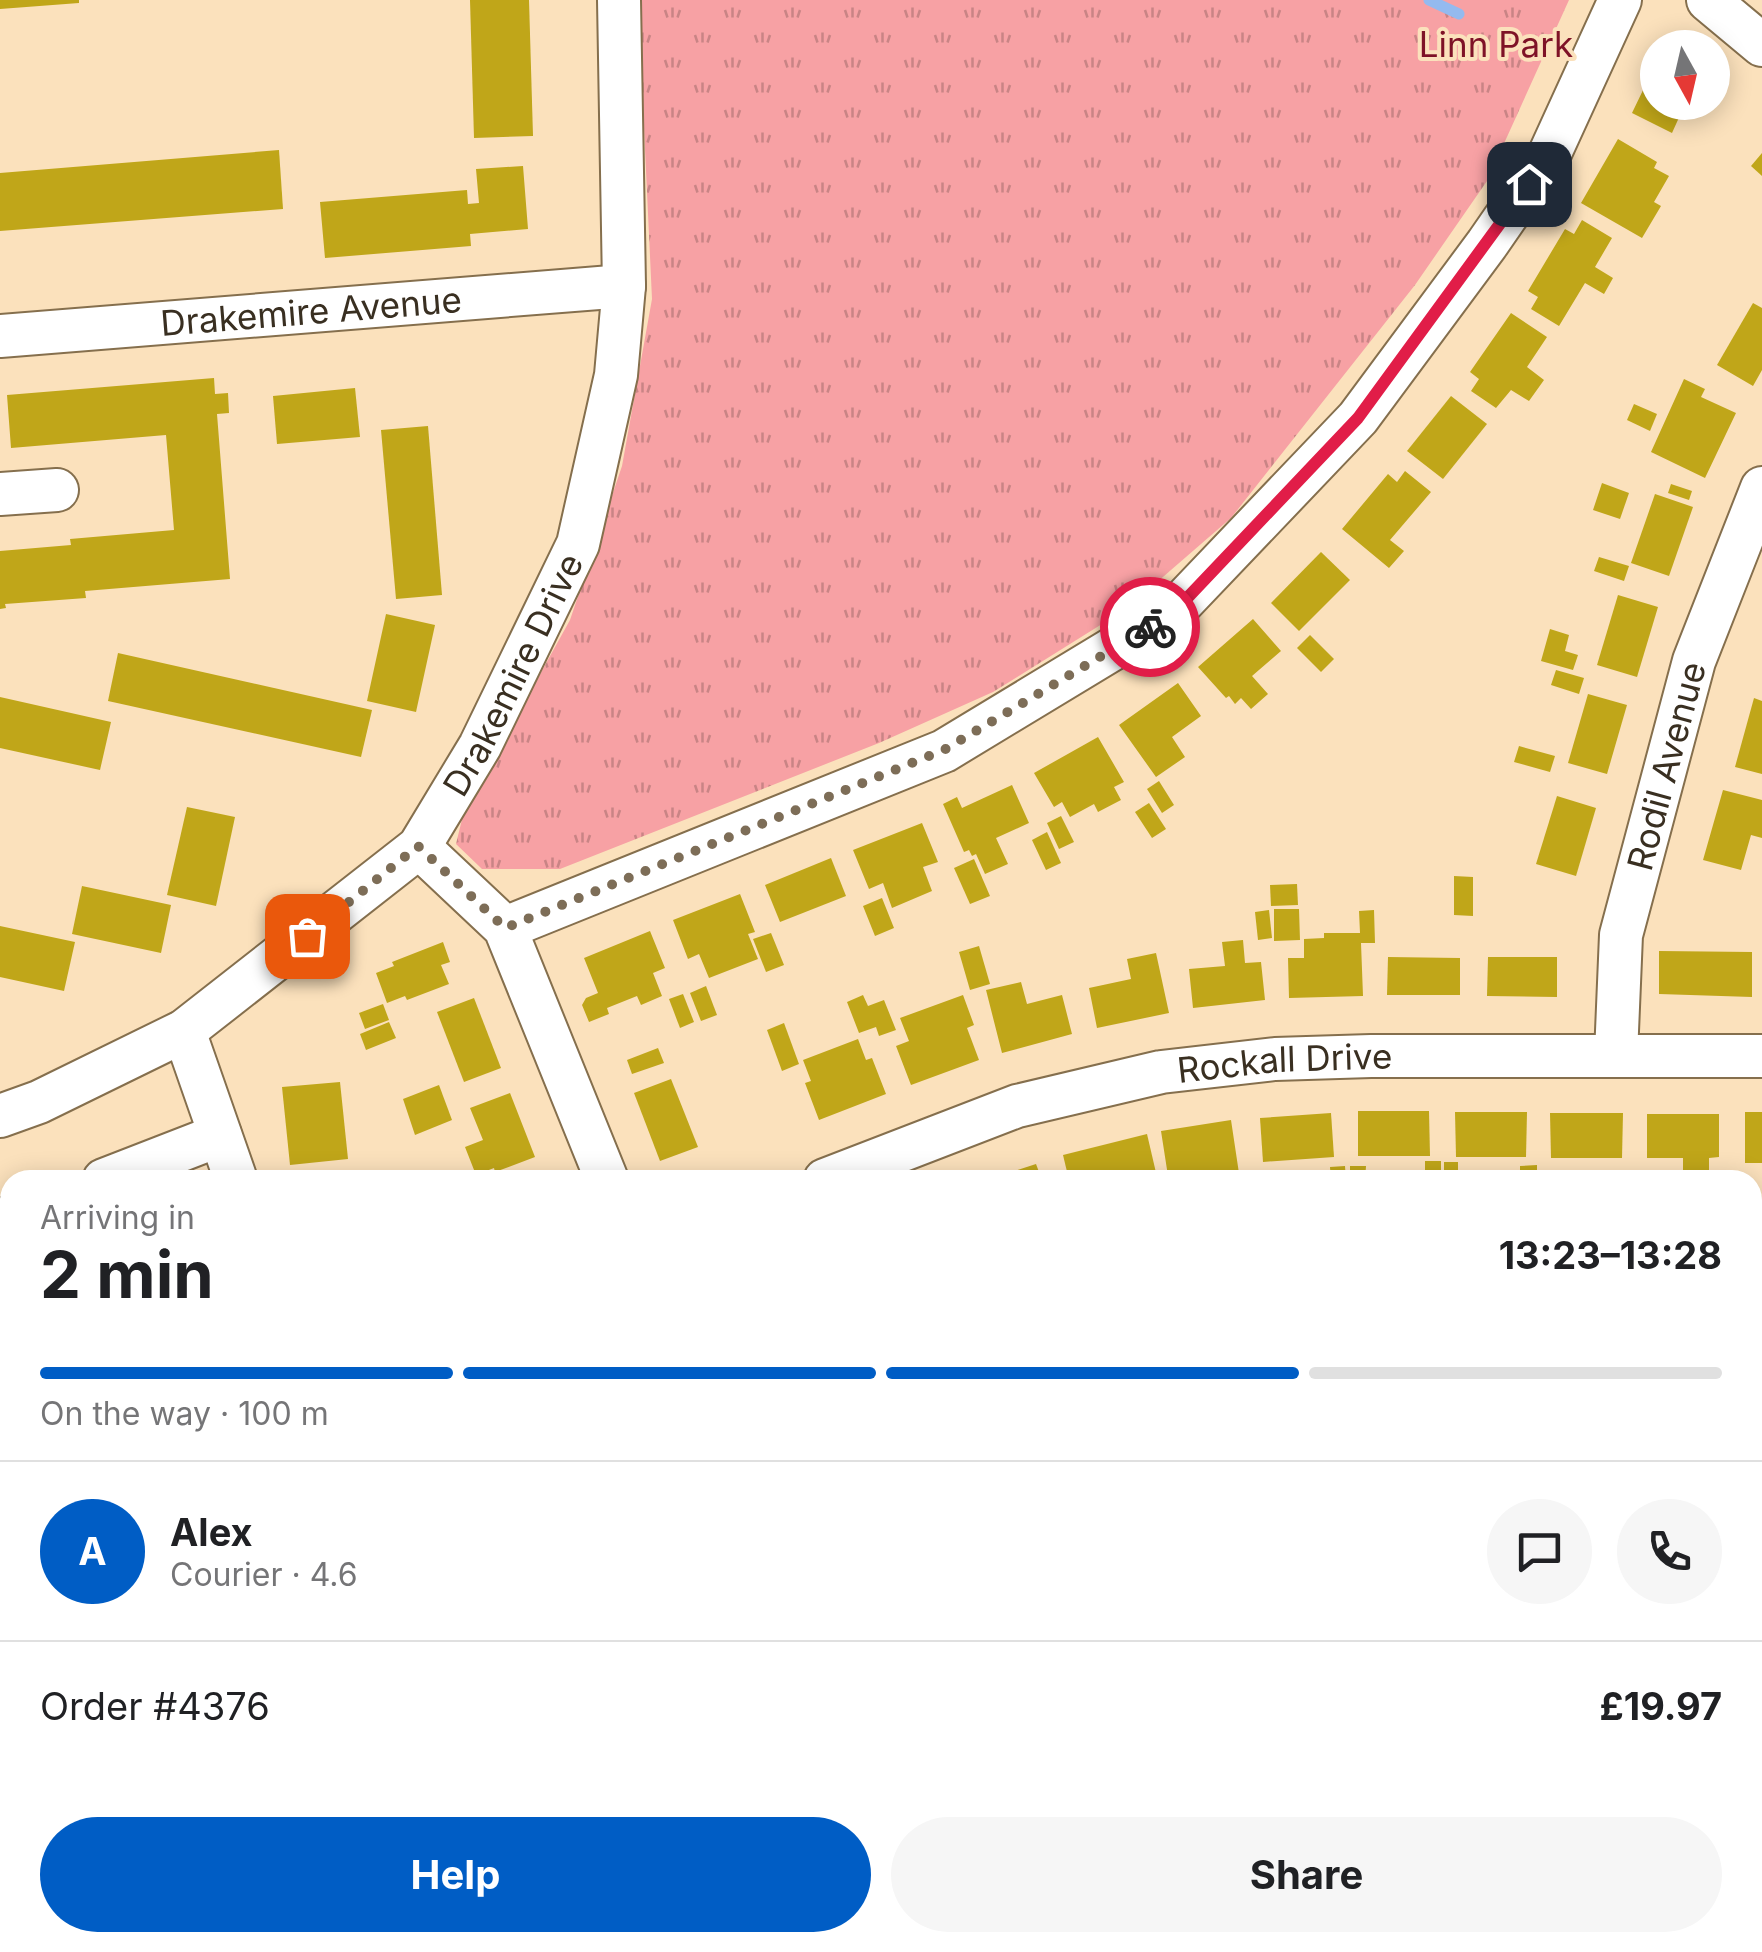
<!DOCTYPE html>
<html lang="en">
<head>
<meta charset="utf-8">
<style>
  :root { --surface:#fff; --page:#f6f6f6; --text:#202124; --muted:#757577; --line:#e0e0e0; --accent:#005dc5 }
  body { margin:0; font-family:Inter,sans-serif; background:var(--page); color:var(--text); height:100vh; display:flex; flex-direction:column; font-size:38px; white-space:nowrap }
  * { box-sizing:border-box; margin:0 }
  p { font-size:32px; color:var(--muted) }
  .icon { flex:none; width:55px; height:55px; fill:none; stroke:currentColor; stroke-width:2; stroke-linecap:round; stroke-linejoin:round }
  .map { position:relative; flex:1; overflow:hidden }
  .sheet { position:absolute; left:0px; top:1170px; width:1762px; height:782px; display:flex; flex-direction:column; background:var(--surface); border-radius:30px 30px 0 0; box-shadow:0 5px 25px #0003 }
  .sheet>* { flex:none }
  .needle { width:65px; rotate:172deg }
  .fabs { position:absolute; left:1640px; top:30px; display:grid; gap:20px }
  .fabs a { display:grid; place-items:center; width:90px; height:90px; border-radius:50%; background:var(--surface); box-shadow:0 5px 25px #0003; font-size:50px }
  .pin { position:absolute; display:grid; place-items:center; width:85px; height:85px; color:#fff; margin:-42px; border-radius:20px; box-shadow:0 5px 15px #0006 }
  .courier { position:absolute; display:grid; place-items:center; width:100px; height:100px; margin:-50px; border:8px solid #e11d48; border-radius:50%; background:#fff; color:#222; box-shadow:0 2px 12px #0007 }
  .head em { font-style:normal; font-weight:700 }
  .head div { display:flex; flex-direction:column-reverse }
  .head { display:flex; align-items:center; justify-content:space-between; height:170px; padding:0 40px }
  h1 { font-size:65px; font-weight:700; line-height:75px }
  .bar { display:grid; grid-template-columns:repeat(4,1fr); gap:15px 10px; align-content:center; height:120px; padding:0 40px }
  .bar i { height:12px; border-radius:8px; background:var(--line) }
  .bar .active { background:var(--accent) }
  .bar p { grid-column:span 4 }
  .line { display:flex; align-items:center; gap:25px; padding:0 40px; border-top:2px solid var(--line) }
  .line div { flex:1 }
  .round { display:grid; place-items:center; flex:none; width:105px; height:105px; border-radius:52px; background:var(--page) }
  .primary-button { display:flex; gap:20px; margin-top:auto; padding:20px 40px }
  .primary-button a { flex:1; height:115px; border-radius:60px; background:var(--accent); color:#fff; font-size:40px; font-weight:700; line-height:115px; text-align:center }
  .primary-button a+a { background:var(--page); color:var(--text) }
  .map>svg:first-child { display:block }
</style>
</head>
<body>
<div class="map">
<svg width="1762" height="1952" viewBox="0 0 1762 1952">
  <defs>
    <pattern id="forest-firs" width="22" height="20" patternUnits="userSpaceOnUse" patternTransform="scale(2.5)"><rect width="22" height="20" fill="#f7a1a4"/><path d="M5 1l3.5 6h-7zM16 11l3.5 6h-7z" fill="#c98485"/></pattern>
    <pattern id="park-tufts" width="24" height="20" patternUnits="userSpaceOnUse" patternTransform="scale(2.5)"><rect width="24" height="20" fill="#f7a1a4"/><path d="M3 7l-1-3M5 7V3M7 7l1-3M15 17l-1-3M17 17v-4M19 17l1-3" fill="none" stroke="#c98485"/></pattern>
  </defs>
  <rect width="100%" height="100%" fill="#fbe1bc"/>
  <!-- forest -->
  <polygon fill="url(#forest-firs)" points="843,1943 1048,1942 1068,1952 842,1952 837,1946"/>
  <!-- park -->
  <polygon fill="url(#park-tufts)" points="638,0 1569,0 1487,181 1415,285 1231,518 1126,609 993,692 879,743 560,869 482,869 456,844 464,811 570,620 622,466 652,299"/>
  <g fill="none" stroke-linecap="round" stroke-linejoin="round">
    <!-- stream -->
    <polyline stroke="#94baef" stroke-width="11" points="1429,0 1459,14"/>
  </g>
  <!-- building -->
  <g fill="#c0a619">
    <polygon points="0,0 79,0 79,3 0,9"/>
    <polygon points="470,0 529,0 533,136 474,138"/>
    <polygon points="1658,59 1658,102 1686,102 1672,133 1632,113"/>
    <polygon points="1618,139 1657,162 1654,168 1669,176 1654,202 1661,206 1642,238 1581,203"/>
    <polygon points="279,150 283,209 0,231 0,173"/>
    <polygon points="1762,153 1762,176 1751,166"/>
    <polygon points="523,166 528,229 470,234 471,246 325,258 320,202 467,190 468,204 479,203 476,169"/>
    <polygon points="1582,220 1612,238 1595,267 1613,278 1604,294 1585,283 1559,326 1531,309 1538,297 1528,291 1565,229 1574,234"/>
    <polygon points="1753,303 1762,308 1762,370 1753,386 1717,365"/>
    <polygon points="1511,313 1547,337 1527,367 1544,380 1529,401 1511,390 1496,408 1471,391 1479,379 1470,372"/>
    <polygon points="214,378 215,394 228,393 229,413 217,414 230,579 85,591 86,598 5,604 6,608 0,609 0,551 71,545 70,539 174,530 166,435 11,448 7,395"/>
    <polygon points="1684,379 1705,389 1701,397 1736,413 1705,478 1651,452"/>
    <polygon points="355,388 360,437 277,444 273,396"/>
    <polygon points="1451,396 1487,424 1443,479 1407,451"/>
    <polygon points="1634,404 1657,414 1650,431 1627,420"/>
    <polygon points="428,426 442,595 396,599 381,430"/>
    <polygon points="1405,471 1431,492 1390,540 1404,551 1389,568 1342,529 1388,474 1397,482"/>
    <polygon points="1602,483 1629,493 1620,519 1593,510"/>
    <polygon points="1671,484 1692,491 1689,500 1668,493"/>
    <polygon points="1655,494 1693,507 1669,576 1631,563"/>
    <polygon points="1321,552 1350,580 1299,631 1271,603"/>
    <polygon points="1599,557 1629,566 1624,581 1594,571"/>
    <polygon points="1618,595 1658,607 1637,677 1597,665"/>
    <polygon points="386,614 435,625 416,712 367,701"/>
    <polygon points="1253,619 1281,651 1252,676 1268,694 1251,709 1241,698 1235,704 1229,696 1226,698 1198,667"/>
    <polygon points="1550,629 1569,635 1565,651 1578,655 1573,670 1541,661"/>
    <polygon points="1310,635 1334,659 1321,672 1297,648"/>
    <polygon points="118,653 372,710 361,757 108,701"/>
    <polygon points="1556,670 1584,678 1579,694 1551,685"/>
    <polygon points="1178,683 1201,716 1172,737 1185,757 1156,777 1119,725"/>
    <polygon points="1588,694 1627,705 1607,774 1568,763"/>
    <polygon points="0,697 111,722 100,770 0,748"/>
    <polygon points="1754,698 1762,701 1762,774 1735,767"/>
    <polygon points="1098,737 1124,782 1114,787 1121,800 1098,812 1094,804 1070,817 1062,802 1054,807 1034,773"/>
    <polygon points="1519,746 1555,756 1550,772 1514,762"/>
    <polygon points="1159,781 1174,805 1162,813 1147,789"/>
    <polygon points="1012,785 1029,823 996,838 1008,864 985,874 976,854 972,856 969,850 964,852 943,804 957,797 962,808"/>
    <polygon points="1723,790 1762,800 1762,838 1751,835 1741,870 1703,860"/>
    <polygon points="1557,796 1596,808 1576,876 1536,864"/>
    <polygon points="1149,803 1166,829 1152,838 1135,812"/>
    <polygon points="187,807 235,817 216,906 167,895"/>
    <polygon points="1061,816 1074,842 1059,849 1047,823"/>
    <polygon points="922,823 938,862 923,867 932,891 892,908 883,883 869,889 853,850"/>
    <polygon points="1047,832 1061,863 1046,870 1032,840"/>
    <polygon points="831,858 846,896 780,922 765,885"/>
    <polygon points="974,859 990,896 970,904 954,868"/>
    <polygon points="1454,876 1473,877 1473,916 1454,915"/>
    <polygon points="1297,884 1298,905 1271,906 1270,885"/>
    <polygon points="82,886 171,905 161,953 72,934"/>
    <polygon points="740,894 755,932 748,934 758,959 709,978 699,954 688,959 673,920"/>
    <polygon points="882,898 894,928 875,936 863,906"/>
    <polygon points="1274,909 1299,909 1300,940 1274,941"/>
    <polygon points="1269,910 1272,938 1258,940 1255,912"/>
    <polygon points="1374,910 1375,943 1361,943 1363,996 1289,998 1288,958 1304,958 1304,939 1324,938 1324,933 1360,933 1359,911"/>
    <polygon points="0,926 75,942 64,991 0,977"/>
    <polygon points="650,931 665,968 653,973 662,996 641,1005 637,996 607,1008 609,1014 589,1022 582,1005 586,998 598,993 584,958"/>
    <polygon points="771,933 784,965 766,972 753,939"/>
    <polygon points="1243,940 1245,963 1261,962 1265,1000 1193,1008 1189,969 1225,966 1222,942"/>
    <polygon points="443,942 450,962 441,965 449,984 407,1000 405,996 387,1003 376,973 394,966 392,962"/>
    <polygon points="979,946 990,984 970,990 959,952"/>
    <polygon points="1659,951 1752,952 1752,997 1659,994"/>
    <polygon points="1156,953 1169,1013 1097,1028 1089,988 1131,979 1127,959"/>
    <polygon points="1388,957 1460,958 1460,995 1387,995"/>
    <polygon points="1488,957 1557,957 1557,997 1487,996"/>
    <polygon points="1021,982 1027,1004 1062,995 1072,1034 1002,1053 986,990"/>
    <polygon points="706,986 717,1015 701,1021 690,993"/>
    <polygon points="683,994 694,1022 680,1028 669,999"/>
    <polygon points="863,995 868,1006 884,1000 896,1030 879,1036 876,1027 859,1033 847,1002"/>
    <polygon points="963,995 974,1025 967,1028 979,1060 911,1085 896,1046 909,1041 900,1018"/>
    <polygon points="474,998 501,1068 464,1082 437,1012"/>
    <polygon points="383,1004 389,1020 365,1029 359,1013"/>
    <polygon points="389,1022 396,1038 366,1050 360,1034"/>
    <polygon points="784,1023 799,1064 782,1071 767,1030"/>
    <polygon points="858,1039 866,1060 872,1058 886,1094 819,1120 805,1083 811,1081 803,1060"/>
    <polygon points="658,1048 664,1063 632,1074 627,1060"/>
    <polygon points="671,1079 698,1147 660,1161 634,1093"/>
    <polygon points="340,1082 348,1159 290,1165 282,1087"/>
    <polygon points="439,1085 452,1120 415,1135 403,1099"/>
    <polygon points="510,1093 535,1157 495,1172 494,1168 476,1175 465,1147 483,1140 470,1108"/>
    <polygon points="1358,1111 1429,1111 1430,1156 1358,1156"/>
    <polygon points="1455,1112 1527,1112 1526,1157 1456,1157"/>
    <rect x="1745" y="1112" width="17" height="51"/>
    <polygon points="1331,1113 1334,1157 1263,1162 1260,1118"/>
    <polygon points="1550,1113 1623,1113 1622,1158 1551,1158"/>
    <polygon points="1647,1114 1719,1114 1719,1157 1709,1158 1709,1178 1683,1178 1683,1158 1647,1158"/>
    <polygon points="1231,1120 1240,1180 1204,1180 1203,1171 1168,1176 1161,1131"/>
    <polygon points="1147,1134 1157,1177 1145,1180 1069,1180 1063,1155"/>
    <rect x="1425" y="1161" width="16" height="19"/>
    <rect x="1444" y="1162" width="14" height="18"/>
    <polygon points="1036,1164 1042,1180 989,1180 989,1179"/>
    <polygon points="1537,1165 1537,1180 1520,1180 1520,1166"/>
    <polygon points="1345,1166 1346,1180 1331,1180 1330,1167"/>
    <polygon points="1350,1166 1366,1166 1365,1180 1350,1180"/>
    <rect x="1713" y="1172" width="19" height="8"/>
    <polygon points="1558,1173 1558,1180 1541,1180 1541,1174"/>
    <polygon points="1756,1271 1762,1271 1762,1336 1752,1336"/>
    <polygon points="10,1275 10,1352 0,1356 0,1279"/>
    <polygon points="0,1374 10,1400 10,1610 0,1585"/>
    <rect x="1752" y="1454" width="10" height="64"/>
    <polygon points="1752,1670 1762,1671 1762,1710 1752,1710"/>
    <rect x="1752" y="1892" width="10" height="40"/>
  </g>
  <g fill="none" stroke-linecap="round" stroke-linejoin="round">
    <defs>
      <g id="minor">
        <polyline points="1708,0 1762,45"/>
        <path id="s1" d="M0 336 624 286"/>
        <polyline points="0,494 57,490"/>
        <polyline points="419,847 505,928 607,1180"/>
        <polyline points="505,928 944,751 1172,613 1358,418 1487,244 1550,153 1620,0"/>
        <polyline points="184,1031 236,1180"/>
        <path id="s2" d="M1616 1055 1621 935 1694 661 1762 488"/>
        <path id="s3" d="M0 1116 39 1102 184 1031 419 847 480 746 578 544 616 375 624 286 619 0"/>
        <polyline points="104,1180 220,1135"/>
        <path id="s4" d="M825 1180 1017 1106 1161 1072 1275 1059 1371 1056H1762"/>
        <polyline points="0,1221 10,1217"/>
        <polyline points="1752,1396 1762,1396"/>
        <polyline points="0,1657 10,1654"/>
        <polyline points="0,1750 10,1776"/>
        <polyline points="1752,1766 1762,1766"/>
        <polyline points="73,1942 77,1952"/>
        <polyline points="1096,1942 1136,1952"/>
        <polyline points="383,1945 396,1952"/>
        <polyline points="531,1952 555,1942"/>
      </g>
    </defs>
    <!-- minor casing -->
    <use href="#minor" stroke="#856f4d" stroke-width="46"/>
    <!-- minor -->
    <use href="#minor" stroke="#fff" stroke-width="42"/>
  </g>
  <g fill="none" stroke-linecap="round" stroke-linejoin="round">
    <!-- done -->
    <polyline stroke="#7d6d57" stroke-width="10" stroke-dasharray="0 18" points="307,936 418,846 505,928 944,750 1150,627"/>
    <!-- route -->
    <polyline stroke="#e11d48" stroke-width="12" points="1150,627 1172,614 1358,418 1529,184"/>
  </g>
  <g text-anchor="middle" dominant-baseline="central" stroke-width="8" stroke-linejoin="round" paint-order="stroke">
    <!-- park labels -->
    <g font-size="35" fill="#7e1227" stroke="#fbe1bc">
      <text x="1496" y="44">Linn Park</text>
    </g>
    <!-- street labels -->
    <g font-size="35" fill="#392f21" stroke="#fbe1bc">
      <text stroke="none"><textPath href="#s1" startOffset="312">Drakemire Avenue</textPath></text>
      <text stroke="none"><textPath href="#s3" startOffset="698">Drakemire Drive</textPath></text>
      <text stroke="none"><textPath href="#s2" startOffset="295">Rodil Avenue</textPath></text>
      <text stroke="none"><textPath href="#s4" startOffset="478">Rockall Drive</textPath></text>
    </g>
  </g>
</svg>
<div class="fabs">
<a><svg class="needle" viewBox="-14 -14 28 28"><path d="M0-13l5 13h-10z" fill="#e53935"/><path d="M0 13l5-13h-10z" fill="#757577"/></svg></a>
</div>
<div class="pin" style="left:307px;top:936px;background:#ea580c"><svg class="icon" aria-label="bag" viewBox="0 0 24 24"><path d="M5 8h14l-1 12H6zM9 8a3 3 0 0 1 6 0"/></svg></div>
<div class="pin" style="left:1529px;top:184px;background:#1f2937"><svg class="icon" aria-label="home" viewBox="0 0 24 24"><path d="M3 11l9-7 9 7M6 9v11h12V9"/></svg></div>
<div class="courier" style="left:1150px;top:627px"><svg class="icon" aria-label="bike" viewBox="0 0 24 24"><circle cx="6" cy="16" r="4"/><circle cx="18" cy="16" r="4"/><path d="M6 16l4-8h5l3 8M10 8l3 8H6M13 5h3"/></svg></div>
<section class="sheet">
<div class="head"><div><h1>2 min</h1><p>Arriving in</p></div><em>13:23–13:28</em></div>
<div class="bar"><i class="active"></i><i class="active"></i><i class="active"></i><i></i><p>On the way · 100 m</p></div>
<div class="line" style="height:180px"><b class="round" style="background:var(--accent);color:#fff">A</b><div><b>Alex</b><p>Courier · 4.6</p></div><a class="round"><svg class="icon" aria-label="chat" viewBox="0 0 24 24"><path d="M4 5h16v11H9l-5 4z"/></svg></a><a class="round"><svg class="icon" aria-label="phone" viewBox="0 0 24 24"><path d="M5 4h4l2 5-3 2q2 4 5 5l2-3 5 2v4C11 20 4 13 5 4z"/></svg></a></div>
<div class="line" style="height:130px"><div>Order #4376</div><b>£19.97</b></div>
<div class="primary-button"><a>Help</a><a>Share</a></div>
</section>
</div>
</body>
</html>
